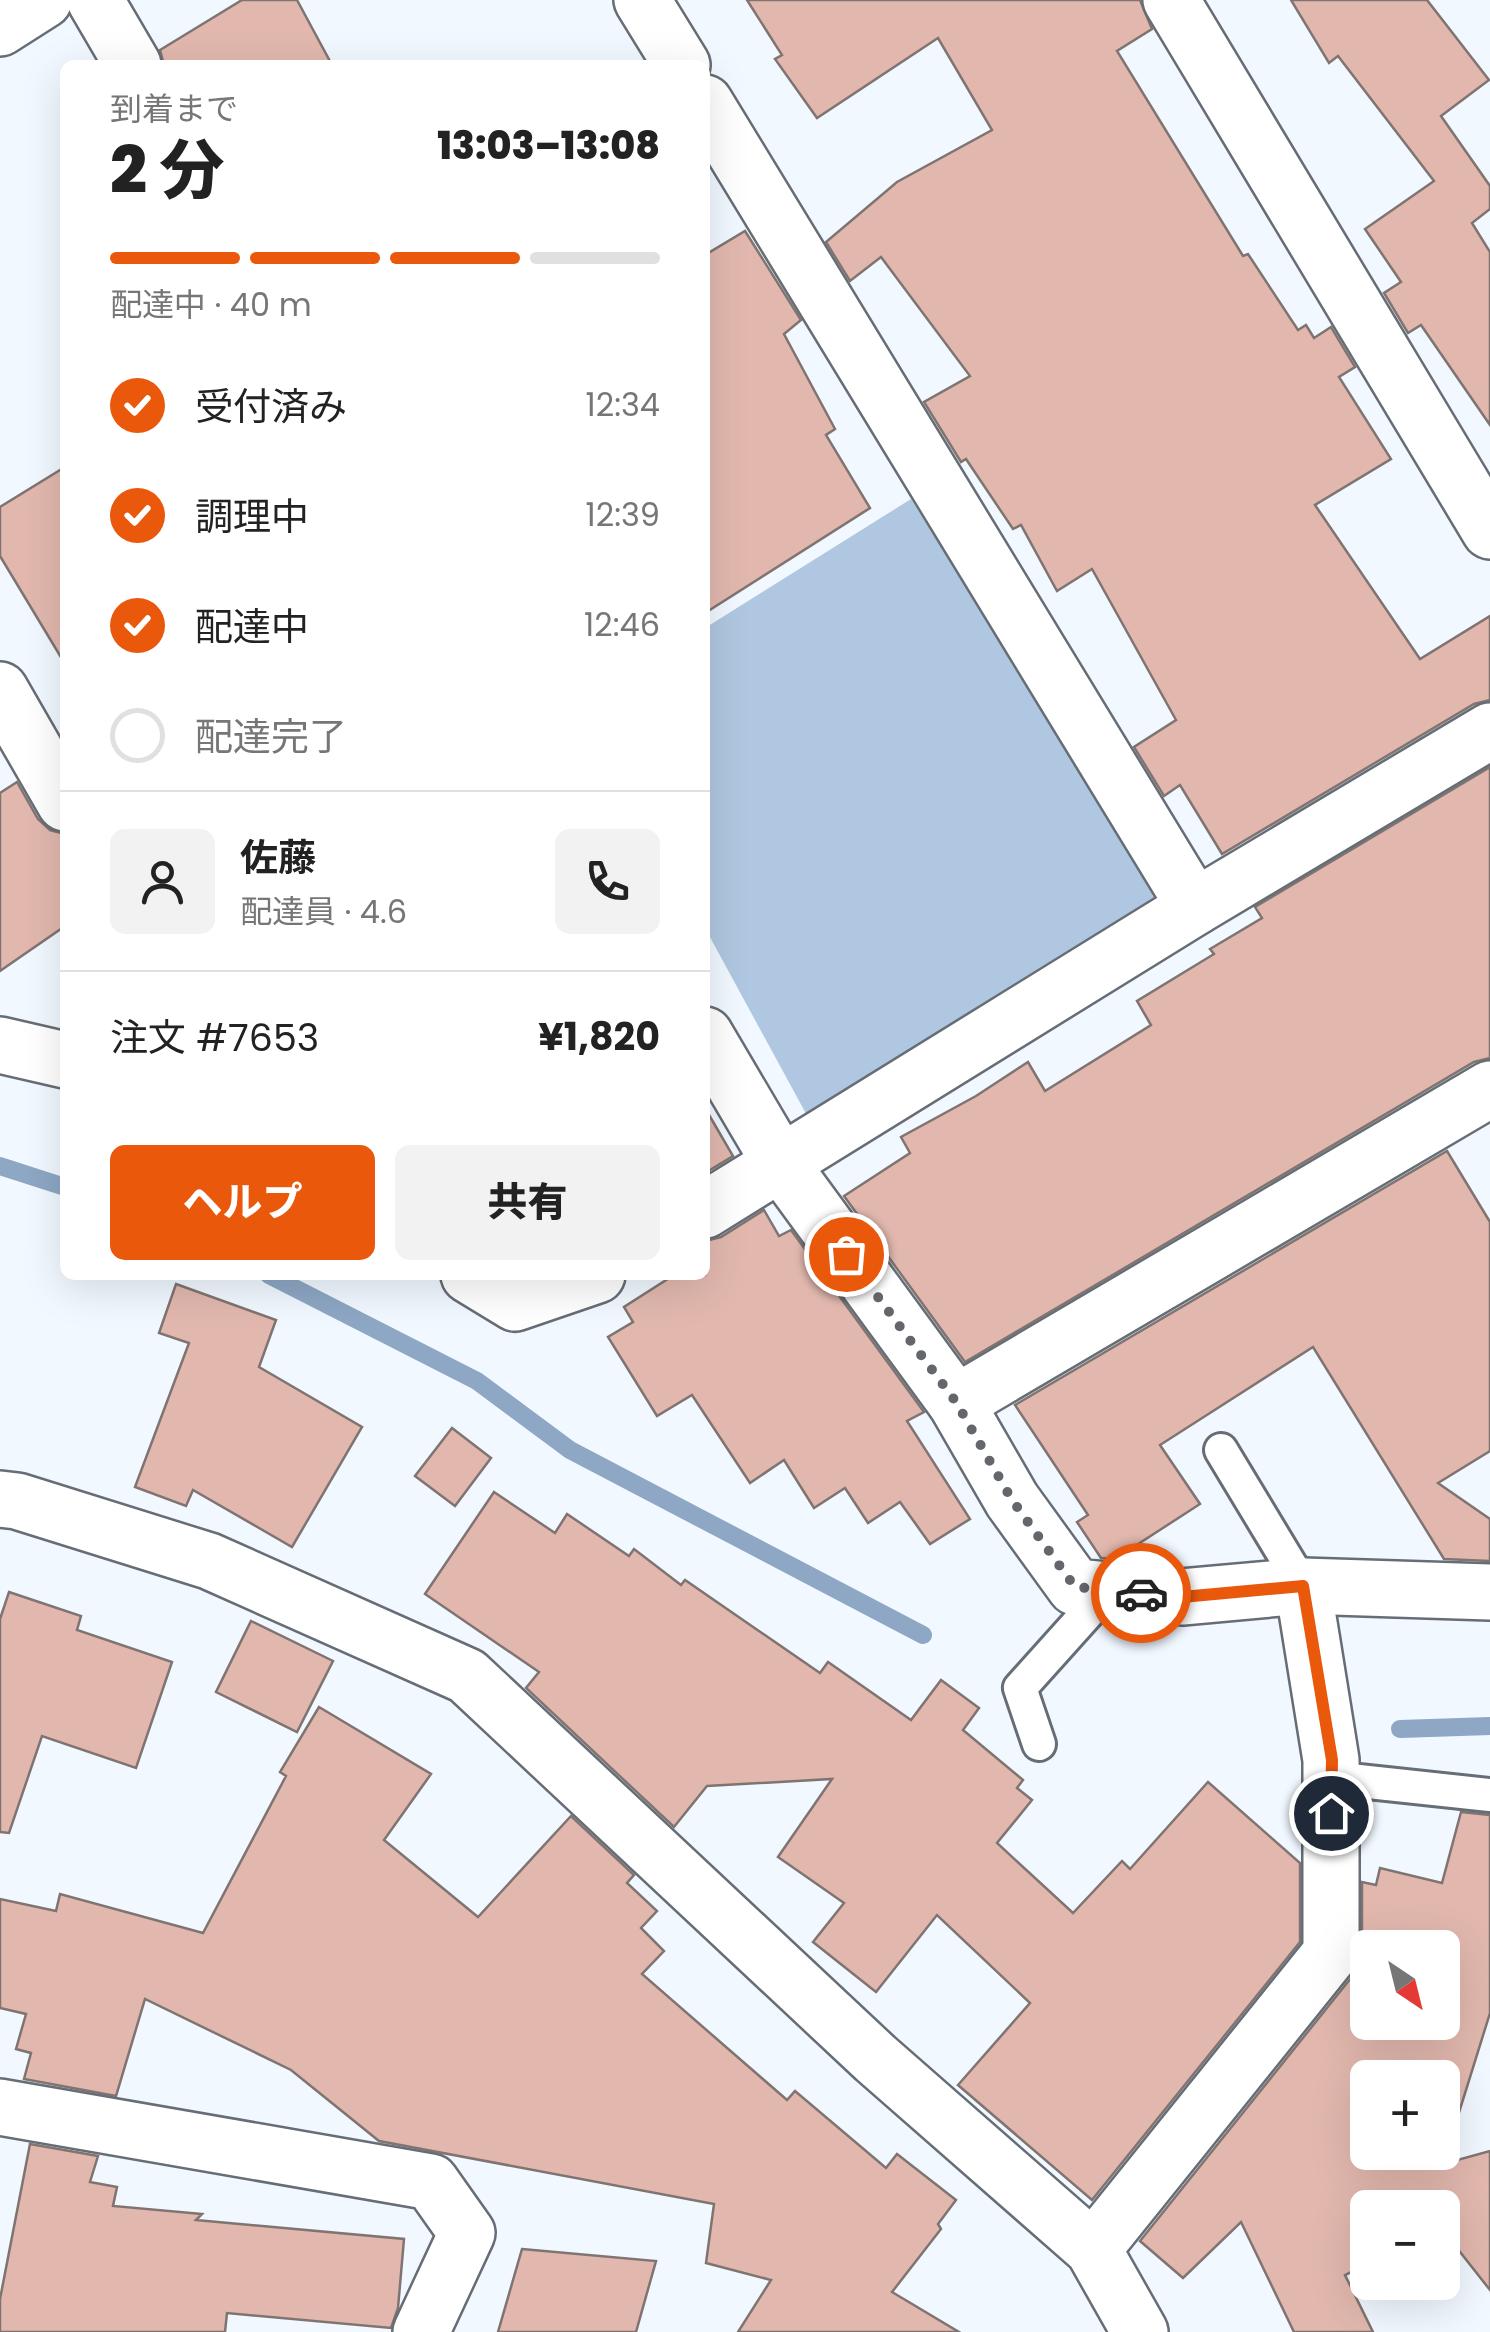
<!DOCTYPE html>
<html lang="ja">
<head>
<meta charset="utf-8">
<style>
  :root { --surface:#fff; --page:#f2f2f2; --text:#222; --muted:#767676; --line:#e0e0e0; --accent:#ea580c }
  body { margin:0; font-family:Poppins,"Noto Sans JP",sans-serif; background:var(--page); color:var(--text); height:100vh; display:flex; flex-direction:column; font-size:38px; white-space:nowrap }
  * { box-sizing:border-box; margin:0 }
  p { font-size:32px; color:var(--muted) }
  .icon { flex:none; width:55px; height:55px; fill:none; stroke:currentColor; stroke-width:2; stroke-linecap:round; stroke-linejoin:round }
  .map { position:relative; flex:1; overflow:hidden }
  .sheet { position:absolute; left:60px; top:60px; width:650px; height:1220px; display:flex; flex-direction:column; background:var(--surface); border-radius:15px; box-shadow:0 10px 40px #0002 }
  .sheet>* { flex:none }
  .needle { width:65px; rotate:145deg }
  .buttons { position:absolute; left:1350px; top:1930px; display:grid; gap:20px }
  .buttons a { display:grid; place-items:center; width:110px; height:110px; border-radius:15px; background:var(--surface); box-shadow:0 10px 40px #0002; font-size:50px }
  .pin { position:absolute; display:grid; place-items:center; width:85px; height:85px; color:#fff; margin:-42px; border:5px solid #fff; border-radius:50%; box-shadow:0 2px 10px #0007 }
  .courier { position:absolute; display:grid; place-items:center; width:100px; height:100px; margin:-50px; border:8px solid #ea580c; border-radius:50%; background:#fff; color:#222; box-shadow:0 2px 12px #0007 }
  .head em { font-style:normal; font-weight:800 }
  .head div { display:flex; flex-direction:column-reverse }
  .head { display:flex; align-items:center; justify-content:space-between; height:170px; padding:0 50px }
  h1 { font-size:65px; font-weight:800; line-height:75px }
  .bar { display:grid; grid-template-columns:repeat(4,1fr); gap:15px 10px; align-content:center; height:120px; padding:0 50px }
  .bar i { height:12px; border-radius:8px; background:var(--line) }
  .bar .active { background:var(--accent) }
  .bar p { grid-column:span 4 }
  .line { display:flex; align-items:center; gap:25px; padding:0 50px; border-top:2px solid var(--line) }
  .line div { flex:1 }
  .round { display:grid; place-items:center; flex:none; width:105px; height:105px; border-radius:15px; background:var(--page) }
  ol { padding:0 50px; list-style:none }
  li { display:flex; align-items:center; gap:30px; height:110px }
  li p { margin-inline-start:auto }
  li .icon { padding:10px; border-radius:50%; background:var(--accent); color:#fff; stroke-width:4 }
  li:last-child { color:var(--muted) }
  li i { width:55px; height:55px; border:5px solid var(--line); border-radius:50% }
  .action { display:flex; gap:20px; margin-top:auto; padding:20px 50px }
  .action a { flex:1; height:115px; border-radius:15px; background:var(--accent); color:#fff; font-size:40px; font-weight:800; line-height:115px; text-align:center }
  .action a+a { background:var(--page); color:var(--text) }
  .map>svg:first-child { display:block }
</style>
</head>
<body>
<div class="map">
<svg width="1490" height="2332" viewBox="0 0 1490 2332">
  <rect width="100%" height="100%" fill="#f1f8ff"/>
  <!-- green -->
  <polygon fill="#afc7e0" points="911,499 1162,898 810,1121 705,928 705,628"/>
  <g fill="none" stroke-linecap="round" stroke-linejoin="round">
    <!-- stream -->
    <g stroke="#8da7c4" stroke-width="18">
      <polyline points="0,1166 65,1187"/>
      <polyline points="269,1275 477,1381 570,1450 923,1635"/>
      <polyline points="1400,1729 1490,1726"/>
    </g>
  </g>
  <!-- building -->
  <g fill="#e2b8ae" stroke="#7f7471" stroke-width="2.5" fill-rule="evenodd">
    <polygon points="242,0 297,0 332,65 164,65 160,50"/>
    <polygon points="747,0 1140,0 1152,29 1117,51 1243,256 1248,254 1298,330 1306,325 1314,338 1331,327 1355,367 1339,377 1391,459 1315,505 1420,659 1490,616 1490,700 1474,704 1222,854 1180,785 1164,796 1134,747 1176,720 1092,569 1057,591 1021,525 1013,529 966,459 961,462 924,402 970,376 881,257 850,281 826,242 897,182 992,130 938,38 817,118 775,59 782,55"/>
    <polygon points="1291,0 1427,0 1489,80 1441,116 1490,186 1490,209 1472,223 1490,252 1490,425 1421,325 1408,333 1384,293 1401,282 1365,229 1434,181 1338,56 1329,63"/>
    <polygon points="745,231 801,320 784,334 835,429 826,435 870,508 705,613 705,255"/>
    <polygon points="65,467 65,664 0,556 0,507"/>
    <polygon points="1490,767 1490,1058 1474,1062 965,1362 844,1196 910,1153 901,1137 976,1096 1028,1062 1045,1091 1151,1025 1137,1001 1214,954 1210,949 1262,918 1255,907"/>
    <polygon points="17,782 38,819 50,830 65,834 65,926 0,971 0,793"/>
    <polygon points="705,1108 733,1156 705,1173"/>
    <polygon points="1447,1151 1490,1222 1490,1451 1438,1483 1490,1519 1490,1561 1444,1559 1313,1347 1160,1445 1200,1504 1115,1559 1101,1558 1077,1522 1088,1515 1015,1405"/>
    <polygon points="764,1210 779,1236 791,1230 924,1412 907,1421 970,1519 930,1544 900,1502 868,1523 845,1488 814,1508 784,1460 750,1483 692,1395 657,1416 608,1337 633,1322 624,1307 674,1275 705,1275 705,1241 721,1237"/>
    <polygon points="176,1284 276,1320 259,1367 362,1427 292,1547 193,1490 186,1506 135,1487 189,1343 159,1333"/>
    <polygon points="452,1428 491,1458 455,1506 415,1476"/>
    <polygon points="494,1492 555,1533 567,1514 629,1556 634,1549 681,1585 685,1580 820,1673 828,1662 911,1720 941,1680 979,1708 963,1730 1023,1780 1017,1788 1032,1800 997,1843 1073,1913 1122,1861 1130,1869 1208,1782 1300,1863 1300,1942 1092,2200 958,2085 1030,2003 937,1915 876,1992 813,1942 844,1903 778,1857 832,1779 707,1786 674,1827 526,1688 539,1672 425,1594"/>
    <polygon points="9,1592 81,1616 77,1630 172,1662 136,1768 42,1736 9,1833 0,1832 0,1619"/>
    <polygon points="251,1621 333,1661 297,1732 216,1692"/>
    <polygon points="319,1707 431,1774 384,1840 478,1917 571,1816 634,1875 627,1883 657,1911 641,1928 664,1951 642,1974 787,2100 795,2091 886,2168 897,2154 956,2200 938,2224 941,2229 892,2292 959,2332 738,2332 771,2280 706,2263 714,2204 379,2141 291,2070 145,1999 116,2096 24,2079 31,2053 16,2049 26,2014 0,2008 0,1899 56,1911 60,1894 203,1933 286,1776 280,1772"/>
    <path d="M1461 1812 1490 1815V2013L1443 2164 1490 2151V2290L1442 2229V2208H1368V2264L1345 2275 1373 2332H1294L1241 2222 1183 2278 1140 2241 1355 1973 1362 1953V1882L1376 1885 1380 1868 1442 1883ZM1368 1948H1442V2022H1368ZM1368 2078H1442V2152H1368Z"/>
    <polygon points="30,2144 98,2156 90,2182 117,2187 113,2206 202,2214 196,2220 404,2239 398,2308 391,2328 227,2313 225,2332 0,2332 0,2299"/>
    <polygon points="522,2249 656,2261 636,2332 498,2332"/>
  </g>
  <g fill="none" stroke-linecap="round" stroke-linejoin="round">
    <defs>
      <g id="lane">
        <polyline points="1221,1450 1303,1586"/>
        <polyline points="1039,1744 1020,1688 1108,1590"/>
        <polyline points="1331,1778 1490,1795"/>
      </g>
      <g id="street">
        <polyline points="95,0 133,65"/>
        <polyline points="642,0 682,65"/>
        <polyline points="1171,0 1490,531"/>
        <polyline points="705,103 1195,907"/>
        <polyline points="0,690 65,803"/>
        <polyline points="705,1035 781,1164 956,1403 1012,1500 1075,1587 1182,1597 1303,1586 1490,1592"/>
        <polyline points="0,1045 65,1060"/>
        <polyline points="705,1210 1195,907 1490,731"/>
        <polyline points="469,1275 515,1303 597,1275"/>
        <polyline points="956,1403 1490,1089"/>
        <polyline points="0,1499 17,1501 209,1561 467,1676 875,2058 1093,2249 1140,2332"/>
        <polyline points="0,2107 431,2182 467,2233 421,2332"/>
        <polyline points="1093,2249 1331,1953 1331,1760 1303,1586"/>
      </g>
      <polyline id="secondary" points="0,28 44,0"/>
    </defs>
    <!-- lane casing -->
    <use href="#lane" stroke="#666d75" stroke-width="38"/>
    <!-- street casing -->
    <use href="#street" stroke="#666d75" stroke-width="60"/>
    <!-- secondary casing -->
    <use href="#secondary" stroke="#666d75" stroke-width="60"/>
    <!-- lane -->
    <use href="#lane" stroke="#fff" stroke-width="32"/>
    <!-- street -->
    <use href="#street" stroke="#fff" stroke-width="55"/>
    <!-- secondary -->
    <use href="#secondary" stroke="#fff" stroke-width="55"/>
  </g>
  <g fill="none" stroke-linecap="round" stroke-linejoin="round">
    <!-- done -->
    <polyline stroke="#63676b" stroke-width="10" stroke-dasharray="0 18" points="846,1254 956,1402 1012,1500 1075,1587 1141,1593"/>
    <!-- route -->
    <polyline stroke="#ea580c" stroke-width="12" points="1141,1593 1182,1597 1303,1586 1332,1760 1331,1813"/>
  </g>
</svg>
<div class="buttons">
<a><svg class="needle" viewBox="-14 -14 28 28"><path d="M0-13l5 13h-10z" fill="#e53935"/><path d="M0 13l5-13h-10z" fill="#767676"/></svg></a>
<a>+</a>
<a>−</a>
</div>
<div class="pin" style="left:846px;top:1254px;background:#ea580c"><svg class="icon" aria-label="bag" viewBox="0 0 24 24"><path d="M5 8h14l-1 12H6zM9 8a3 3 0 0 1 6 0"/></svg></div>
<div class="pin" style="left:1331px;top:1813px;background:#1f2937"><svg class="icon" aria-label="home" viewBox="0 0 24 24"><path d="M3 11l9-7 9 7M6 9v11h12V9"/></svg></div>
<div class="courier" style="left:1141px;top:1593px"><svg class="icon" aria-label="car" viewBox="0 0 24 24"><path d="M5 17H2v-5l4-1 3-4h7l3 4 3 1v5h-3M9 17h6M6 11h13"/><circle cx="7" cy="17" r="2"/><circle cx="17" cy="17" r="2"/></svg></div>
<section class="sheet">
<div class="head"><div><h1>2 分</h1><p>到着まで</p></div><em>13:03–13:08</em></div>
<div class="bar"><i class="active"></i><i class="active"></i><i class="active"></i><i></i><p>配達中 · 40 m</p></div>
<ol>
<li><svg class="icon" aria-label="check" viewBox="0 0 24 24"><path d="M5 12l5 5 9-10"/></svg>受付済み<p>12:34</p></li>
<li><svg class="icon" aria-label="check" viewBox="0 0 24 24"><path d="M5 12l5 5 9-10"/></svg>調理中<p>12:39</p></li>
<li><svg class="icon" aria-label="check" viewBox="0 0 24 24"><path d="M5 12l5 5 9-10"/></svg>配達中<p>12:46</p></li>
<li><i></i>配達完了</li>
</ol>
<div class="line" style="height:180px"><a class="round"><svg class="icon" aria-label="person" viewBox="0 0 24 24"><circle cx="12" cy="8" r="4"/><path d="M4 21q1-7 8-7t8 7"/></svg></a><div><b>佐藤</b><p>配達員 · 4.6</p></div><a class="round"><svg class="icon" aria-label="phone" viewBox="0 0 24 24"><path d="M5 4h4l2 5-3 2q2 4 5 5l2-3 5 2v4C11 20 4 13 5 4z"/></svg></a></div>
<div class="line" style="height:130px"><div>注文 #7653</div><b>¥1,820</b></div>
<div class="action"><a>ヘルプ</a><a>共有</a></div>
</section>
</div>
</body>
</html>
